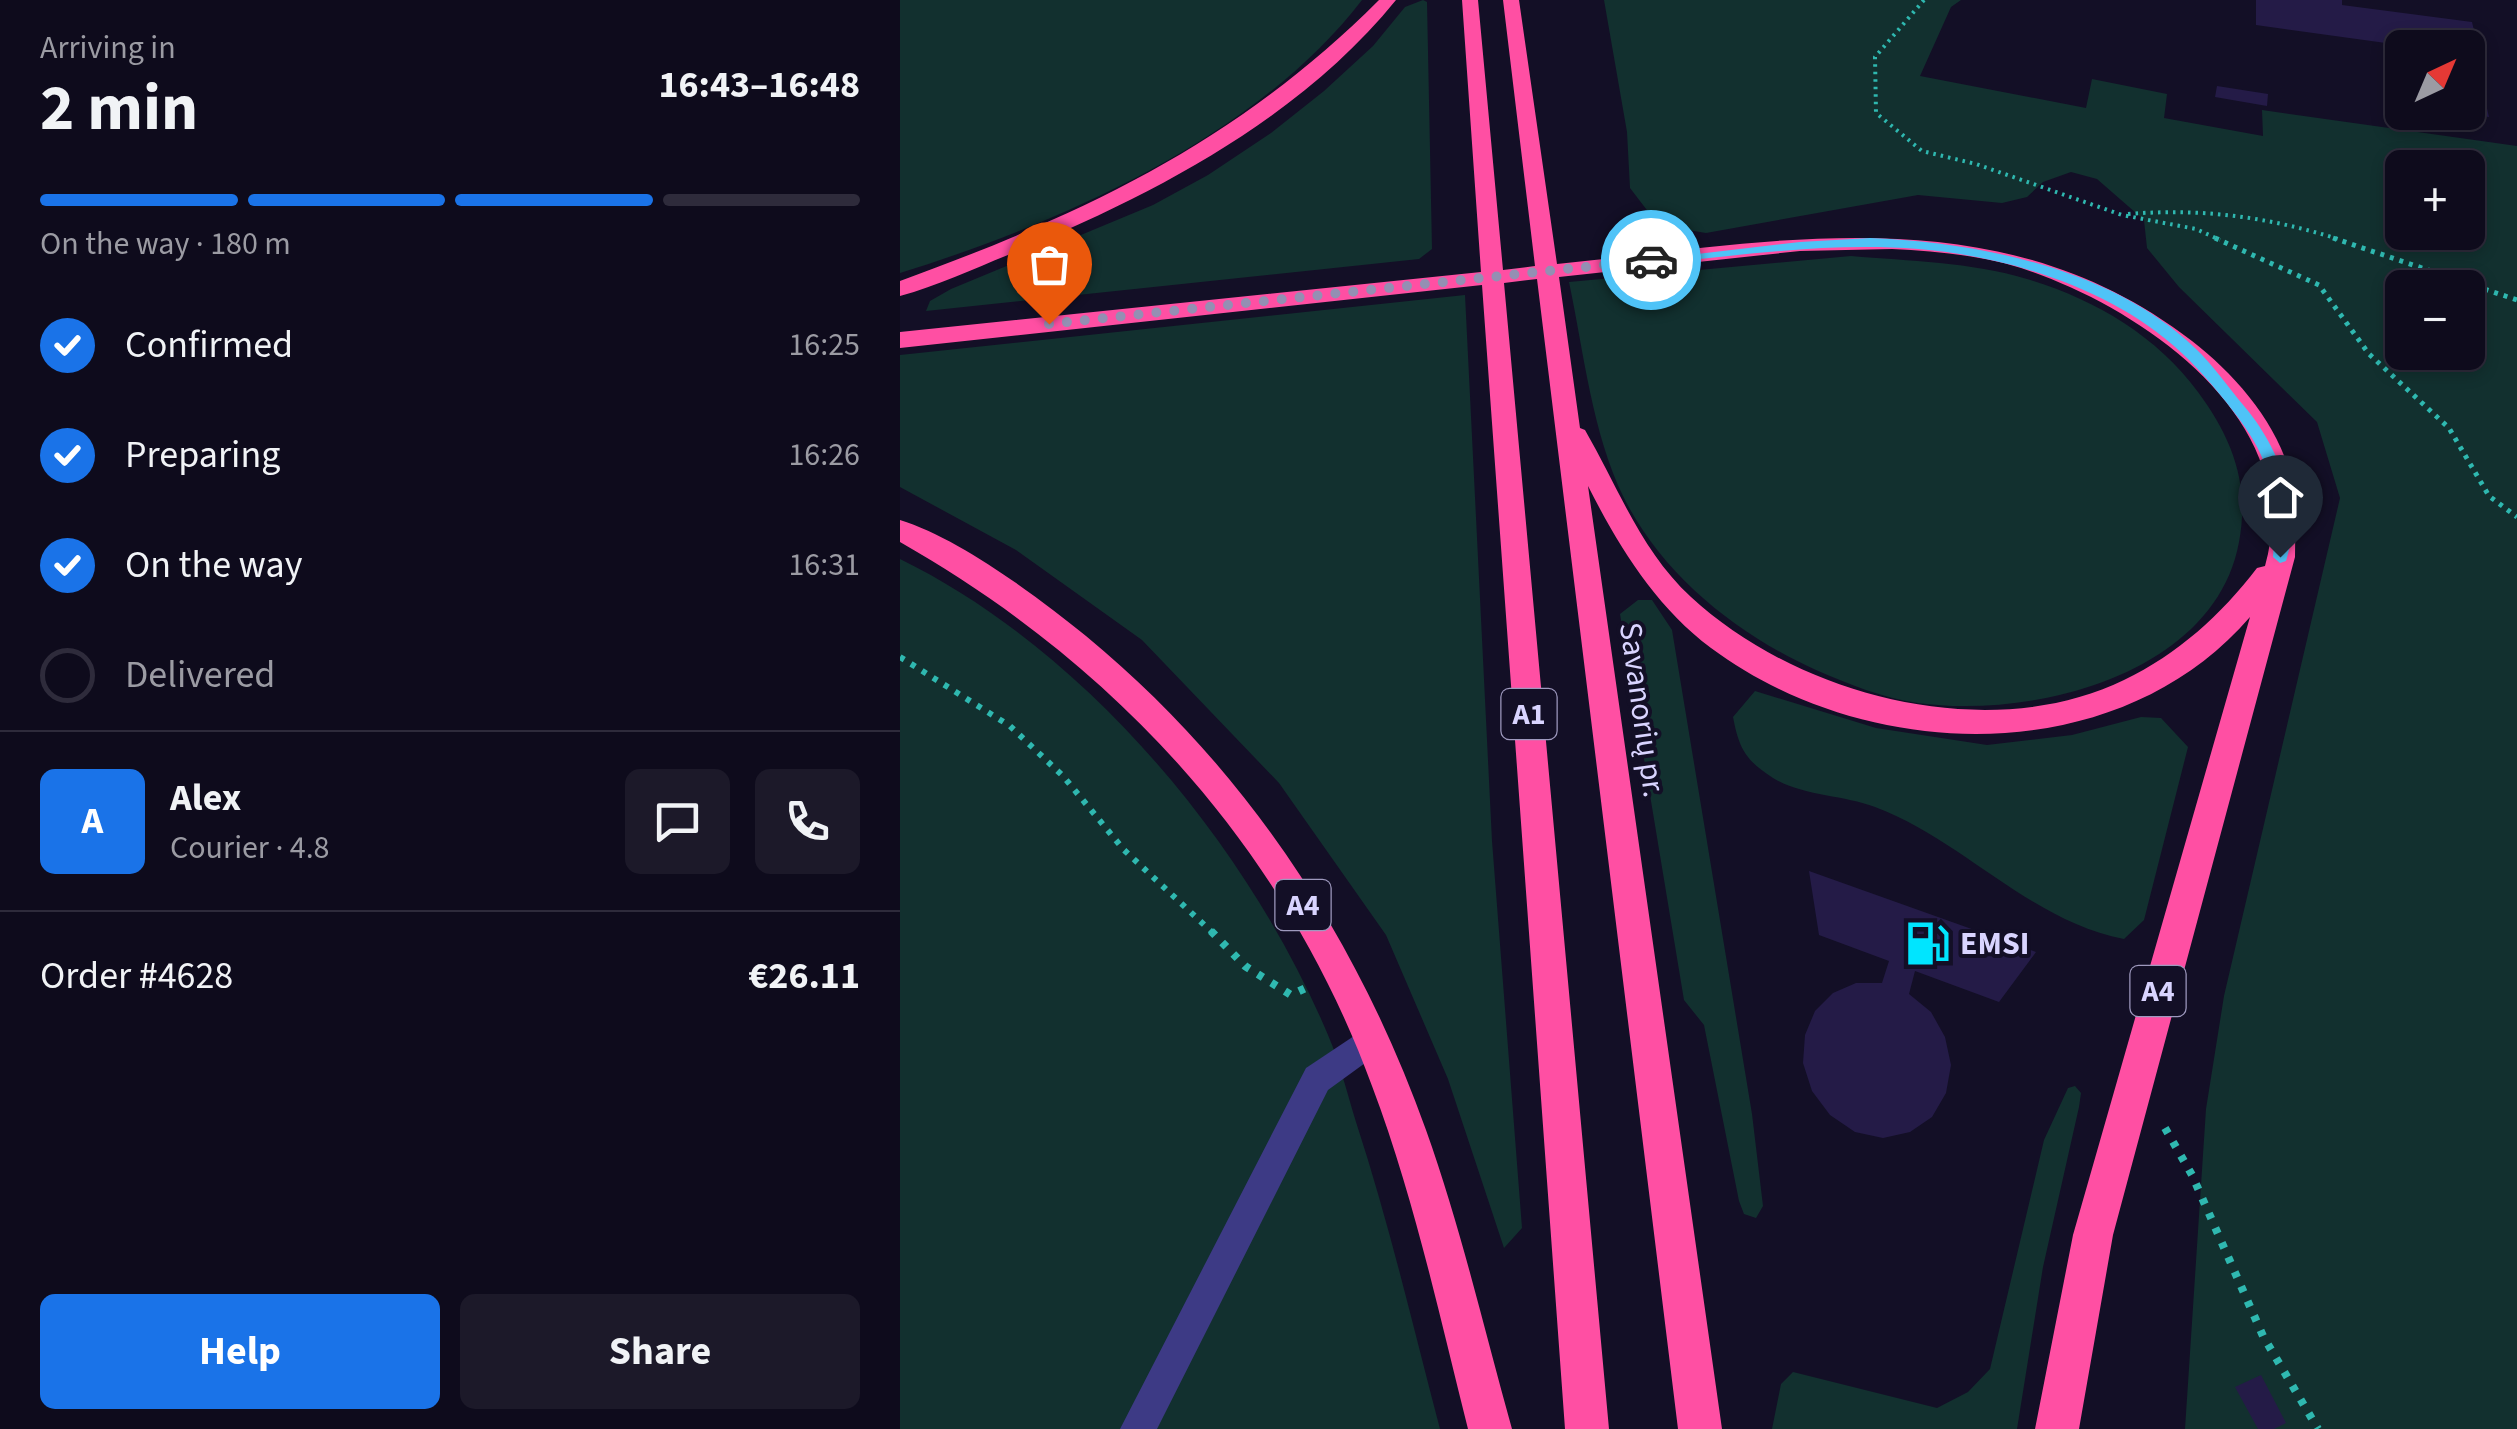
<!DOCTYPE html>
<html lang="en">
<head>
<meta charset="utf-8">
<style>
  :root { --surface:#0e0b1c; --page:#1c1929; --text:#f1f3f6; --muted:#9b9ba3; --line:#2e2b3b; --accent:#1a73e8 }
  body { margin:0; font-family:"Source Sans 3",sans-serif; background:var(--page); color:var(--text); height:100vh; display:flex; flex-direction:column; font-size:38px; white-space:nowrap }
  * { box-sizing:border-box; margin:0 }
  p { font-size:32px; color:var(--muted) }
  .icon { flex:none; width:55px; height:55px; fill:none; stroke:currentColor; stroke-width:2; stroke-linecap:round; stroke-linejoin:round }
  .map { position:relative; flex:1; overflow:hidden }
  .side { display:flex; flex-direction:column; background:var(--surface); width:900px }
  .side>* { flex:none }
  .needle { width:65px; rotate:44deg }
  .buttons { position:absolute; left:1485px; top:30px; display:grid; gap:20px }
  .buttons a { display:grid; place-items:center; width:100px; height:100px; border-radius:15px; background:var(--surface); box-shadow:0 5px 15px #0003,0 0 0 2px var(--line); font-size:50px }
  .pin { position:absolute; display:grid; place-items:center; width:85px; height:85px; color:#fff; margin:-102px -42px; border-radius:50% 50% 50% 0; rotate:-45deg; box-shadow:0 0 10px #0007 }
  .pin .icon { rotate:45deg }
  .courier { position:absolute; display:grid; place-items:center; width:100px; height:100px; margin:-50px; border:8px solid #4fc3f7; border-radius:50%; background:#fff; color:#222; box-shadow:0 2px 12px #0007 }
  .head em { font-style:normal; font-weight:700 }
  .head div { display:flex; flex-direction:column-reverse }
  .head { display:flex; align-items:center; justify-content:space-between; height:170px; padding:0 40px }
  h1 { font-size:65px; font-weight:700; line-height:75px }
  .bar { display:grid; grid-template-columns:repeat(4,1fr); gap:15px 10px; align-content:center; height:120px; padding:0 40px }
  .bar i { height:12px; border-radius:8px; background:var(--line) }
  .bar .active { background:var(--accent) }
  .bar p { grid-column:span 4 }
  .line { display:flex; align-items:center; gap:25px; padding:0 40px; border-top:2px solid var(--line) }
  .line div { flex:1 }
  .round { display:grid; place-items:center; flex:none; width:105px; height:105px; border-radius:15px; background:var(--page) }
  ol { padding:0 40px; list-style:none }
  li { display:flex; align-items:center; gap:30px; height:110px }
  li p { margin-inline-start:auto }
  li .icon { padding:10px; border-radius:50%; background:var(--accent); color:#fff; stroke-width:4 }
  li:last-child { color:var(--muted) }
  li i { width:55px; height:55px; border:5px solid var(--line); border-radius:50% }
  .button { display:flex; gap:20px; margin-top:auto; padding:20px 40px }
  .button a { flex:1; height:115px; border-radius:15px; background:var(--accent); color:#fff; font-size:40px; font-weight:700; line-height:115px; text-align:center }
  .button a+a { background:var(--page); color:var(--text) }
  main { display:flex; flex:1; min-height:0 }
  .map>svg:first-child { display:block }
</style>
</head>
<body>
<main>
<section class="side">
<div class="head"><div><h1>2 min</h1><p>Arriving in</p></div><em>16:43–16:48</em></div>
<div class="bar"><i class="active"></i><i class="active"></i><i class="active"></i><i></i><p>On the way · 180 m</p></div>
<ol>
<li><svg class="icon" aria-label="check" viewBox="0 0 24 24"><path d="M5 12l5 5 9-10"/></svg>Confirmed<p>16:25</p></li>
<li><svg class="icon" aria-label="check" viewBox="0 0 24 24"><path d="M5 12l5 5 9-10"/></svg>Preparing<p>16:26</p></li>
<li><svg class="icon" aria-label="check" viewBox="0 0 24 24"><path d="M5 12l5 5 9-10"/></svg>On the way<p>16:31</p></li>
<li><i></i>Delivered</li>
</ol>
<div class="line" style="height:180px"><b class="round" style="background:var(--accent);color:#fff">A</b><div><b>Alex</b><p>Courier · 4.8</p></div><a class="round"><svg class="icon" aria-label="chat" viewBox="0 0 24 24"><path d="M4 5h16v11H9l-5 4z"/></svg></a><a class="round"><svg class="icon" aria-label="phone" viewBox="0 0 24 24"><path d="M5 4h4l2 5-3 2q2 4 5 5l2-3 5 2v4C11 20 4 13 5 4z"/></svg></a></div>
<div class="line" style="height:130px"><div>Order #4628</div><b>€26.11</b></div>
<div class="button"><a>Help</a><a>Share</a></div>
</section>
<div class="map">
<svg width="1617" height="1429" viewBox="0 0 1617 1429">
  <rect width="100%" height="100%" fill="#130f26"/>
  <!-- green -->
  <g fill="#12302f" fill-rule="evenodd">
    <path d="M0 0H462C357 137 161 223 0 273Z"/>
    <polygon points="523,0 527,2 532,249 519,259 26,311 30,301 51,289 253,205 308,175 371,133 424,91 473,46 505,7"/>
    <path d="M704 0H1061L1051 7 1020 76 1186 108 1192 79 1267 94 1264 118 1363 136 1362 110 1617 146V1429H1285L1306 1109 1324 996 1440 498 1417 422 1279 287 1247 248 1244 220 1197 179 1171 172 1143 182 1127 197 1102 203 1018 195 806 233 782 229 753 218 730 188 727 132ZM1502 168H1568V232H1502ZM1502 288H1568V352H1502Z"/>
    <path d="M951 256C1009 261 1071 262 1127 279 1194 299 1256 335 1298 392 1332 438 1350 484 1339 542 1315 674 1134 719 1018 703 983 698 948 684 916 670 838 635 763 576 724 498 692 433 684 353 669 282Z"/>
    <polygon points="565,295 592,841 622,1228 604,1248 548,1079 486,935 379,783 242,640 116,550 0,487 0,355"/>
    <path d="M0 559C186 650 348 845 428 1035 440 1063 447 1093 456 1122 489 1223 513 1326 540 1429H0Z"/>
    <polygon points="738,600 752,600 772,630 852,1114 863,1206 856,1218 844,1214 839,1201 804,1025 784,1000 720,614"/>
    <path d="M855 691 976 728 1087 745 1172 735 1241 717 1261 718 1288 747 1244 920 1224 939C1130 921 1063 840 975 807 943 795 902 796 873 778 845 760 839 748 833 717Z"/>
    <polygon points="1175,1086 1181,1093 1179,1107 1143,1267 1117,1429 872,1429 881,1384 893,1372 1037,1408 1068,1392 1090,1369 1144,1140 1168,1088"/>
  </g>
  <!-- building -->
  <g fill="#241b47">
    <polygon points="1356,0 1442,0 1442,5 1572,22 1580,56 1568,55 1568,48 1522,48 1356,25"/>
    <polygon points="1568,60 1576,61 1589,117 1568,114"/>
    <polygon points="1317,86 1368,94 1367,106 1315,97"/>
    <polygon points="909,871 1136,952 1099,1002 1015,971 1009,994 1031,1012 1045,1037 1051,1065 1046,1093 1032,1117 1010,1132 983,1138 955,1132 930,1115 912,1091 903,1063 905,1035 915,1011 933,993 956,983 982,983 989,961 919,935"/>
    <polygon points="1361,1375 1386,1423 1374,1429 1358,1429 1335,1387"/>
  </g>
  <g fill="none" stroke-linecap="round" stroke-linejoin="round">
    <!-- path-far3 -->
    <g stroke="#2fb8b0" stroke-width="4" stroke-dasharray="2.5 5" stroke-linecap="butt">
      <polyline points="1024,0 975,57 976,113 1022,151 1076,164 1222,215 1296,229 1320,240"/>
      <path d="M1228 214C1302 208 1370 217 1441 240"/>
    </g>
    <!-- path-far2 -->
    <g stroke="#2fb8b0" stroke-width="5" stroke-dasharray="4 6" stroke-linecap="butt">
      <polyline points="1315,238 1419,285 1469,354 1549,428 1589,496 1617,517"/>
      <polyline points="1433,238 1617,300"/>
    </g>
    <!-- path-far1 -->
    <polyline stroke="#2fb8b0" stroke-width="6" stroke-dasharray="5 8" stroke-linecap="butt" points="0,657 110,726 163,776 224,850 314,934"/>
    <!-- path -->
    <g stroke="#2fb8b0" stroke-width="8" stroke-dasharray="6 10" stroke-linecap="butt">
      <polyline points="311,931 345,966 391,995 408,987"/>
      <polyline points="1265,1128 1292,1175 1363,1336 1418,1429"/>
    </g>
    <!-- minor -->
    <polygon fill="#3d3a85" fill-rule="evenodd" points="472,1024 483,1028 487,1039 483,1050 428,1090 257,1429 220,1429 406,1068"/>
    <!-- highway -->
    <g fill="#ff4fa3" fill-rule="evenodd">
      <path d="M479 0H496C398 121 249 197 108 255 73 269 37 286 0 296V281C186 213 337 142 479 0Z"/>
      <path d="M562 0H578L603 270 635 266 603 0H619L657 264C879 241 1100 193 1292 341 1336 375 1380 426 1392 481 1397 506 1395 532 1395 557L1213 1235 1179 1429H1135L1173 1235 1350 617C1217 771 967 764 811 648 755 606 719 547 688 486L822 1429H778L637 279 604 283 709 1429H665L582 285 0 348V332L581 272ZM992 249C1035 251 1079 255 1121 268 1239 306 1407 419 1365 566L1357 568C1321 615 1278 654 1224 680 1088 746 898 696 791 597 741 551 718 487 685 430L680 428 659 277 900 251Z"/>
      <path d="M0 520C59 538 138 597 186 636 345 767 457 937 526 1130 561 1228 584 1329 612 1429H568C539 1314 514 1197 472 1086 385 849 218 666 0 542Z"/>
    </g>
  </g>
  <!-- route -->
  <path fill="#4fc3f7" d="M970 238C1079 242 1213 269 1295 348 1313 365 1328 387 1344 406 1379 447 1403 508 1386 561L1380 563 1373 557C1379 474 1365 448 1312 385 1273 338 1228 308 1172 285 1028 227 901 249 751 264L746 260 900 242Z"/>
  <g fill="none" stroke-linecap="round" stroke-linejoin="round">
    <!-- done -->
    <polyline stroke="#948fb3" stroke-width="10" stroke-dasharray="0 18" points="149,324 751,260"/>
  </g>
  <!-- icons -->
  <defs>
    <symbol id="fuel-bare" viewBox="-9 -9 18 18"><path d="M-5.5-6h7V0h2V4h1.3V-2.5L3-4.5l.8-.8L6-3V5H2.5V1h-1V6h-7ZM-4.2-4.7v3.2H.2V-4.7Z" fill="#00e5ff" stroke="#130f26" stroke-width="2.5" paint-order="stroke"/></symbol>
  </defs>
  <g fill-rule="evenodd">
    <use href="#fuel-bare" x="996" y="912" width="63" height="63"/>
  </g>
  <g text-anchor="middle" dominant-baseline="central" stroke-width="8" stroke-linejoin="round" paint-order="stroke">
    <!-- shield labels -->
    <g fill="#130f26" stroke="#9e99be" stroke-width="2.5">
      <rect x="601.5" y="689" width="55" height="50" rx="8"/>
      <rect x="375.5" y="880" width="55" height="50" rx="8"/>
      <rect x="1230.5" y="966" width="55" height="50" rx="8"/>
    </g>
    <g font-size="30" font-weight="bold" fill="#d9d4ff">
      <text x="629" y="714">A1</text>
      <text x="403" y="905">A4</text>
      <text x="1258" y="991">A4</text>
    </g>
    <!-- street labels -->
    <g font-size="32" fill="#d9d4ff" stroke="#130f26">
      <text transform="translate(742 710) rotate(82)">Savanorių pr.</text>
    </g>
    <!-- poi labels -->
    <g font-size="32" font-weight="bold" fill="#d9d4ff" stroke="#130f26" text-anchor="start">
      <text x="1060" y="944">EMSI</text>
    </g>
  </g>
</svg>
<div class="buttons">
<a><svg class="needle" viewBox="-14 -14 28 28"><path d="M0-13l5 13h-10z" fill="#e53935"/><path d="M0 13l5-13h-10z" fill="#9b9ba3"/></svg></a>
<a>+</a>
<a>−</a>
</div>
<div class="pin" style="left:149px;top:324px;background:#ea580c"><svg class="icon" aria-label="bag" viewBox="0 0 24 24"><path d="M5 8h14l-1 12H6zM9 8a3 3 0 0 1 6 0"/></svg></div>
<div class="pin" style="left:1380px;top:557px;background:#1f2937"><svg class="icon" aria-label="home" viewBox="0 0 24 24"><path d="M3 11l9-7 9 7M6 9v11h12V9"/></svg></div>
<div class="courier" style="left:751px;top:260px"><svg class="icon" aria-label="car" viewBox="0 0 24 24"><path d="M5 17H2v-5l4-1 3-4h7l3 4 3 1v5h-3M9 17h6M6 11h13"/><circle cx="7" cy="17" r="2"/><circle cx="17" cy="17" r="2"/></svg></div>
</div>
</main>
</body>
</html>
